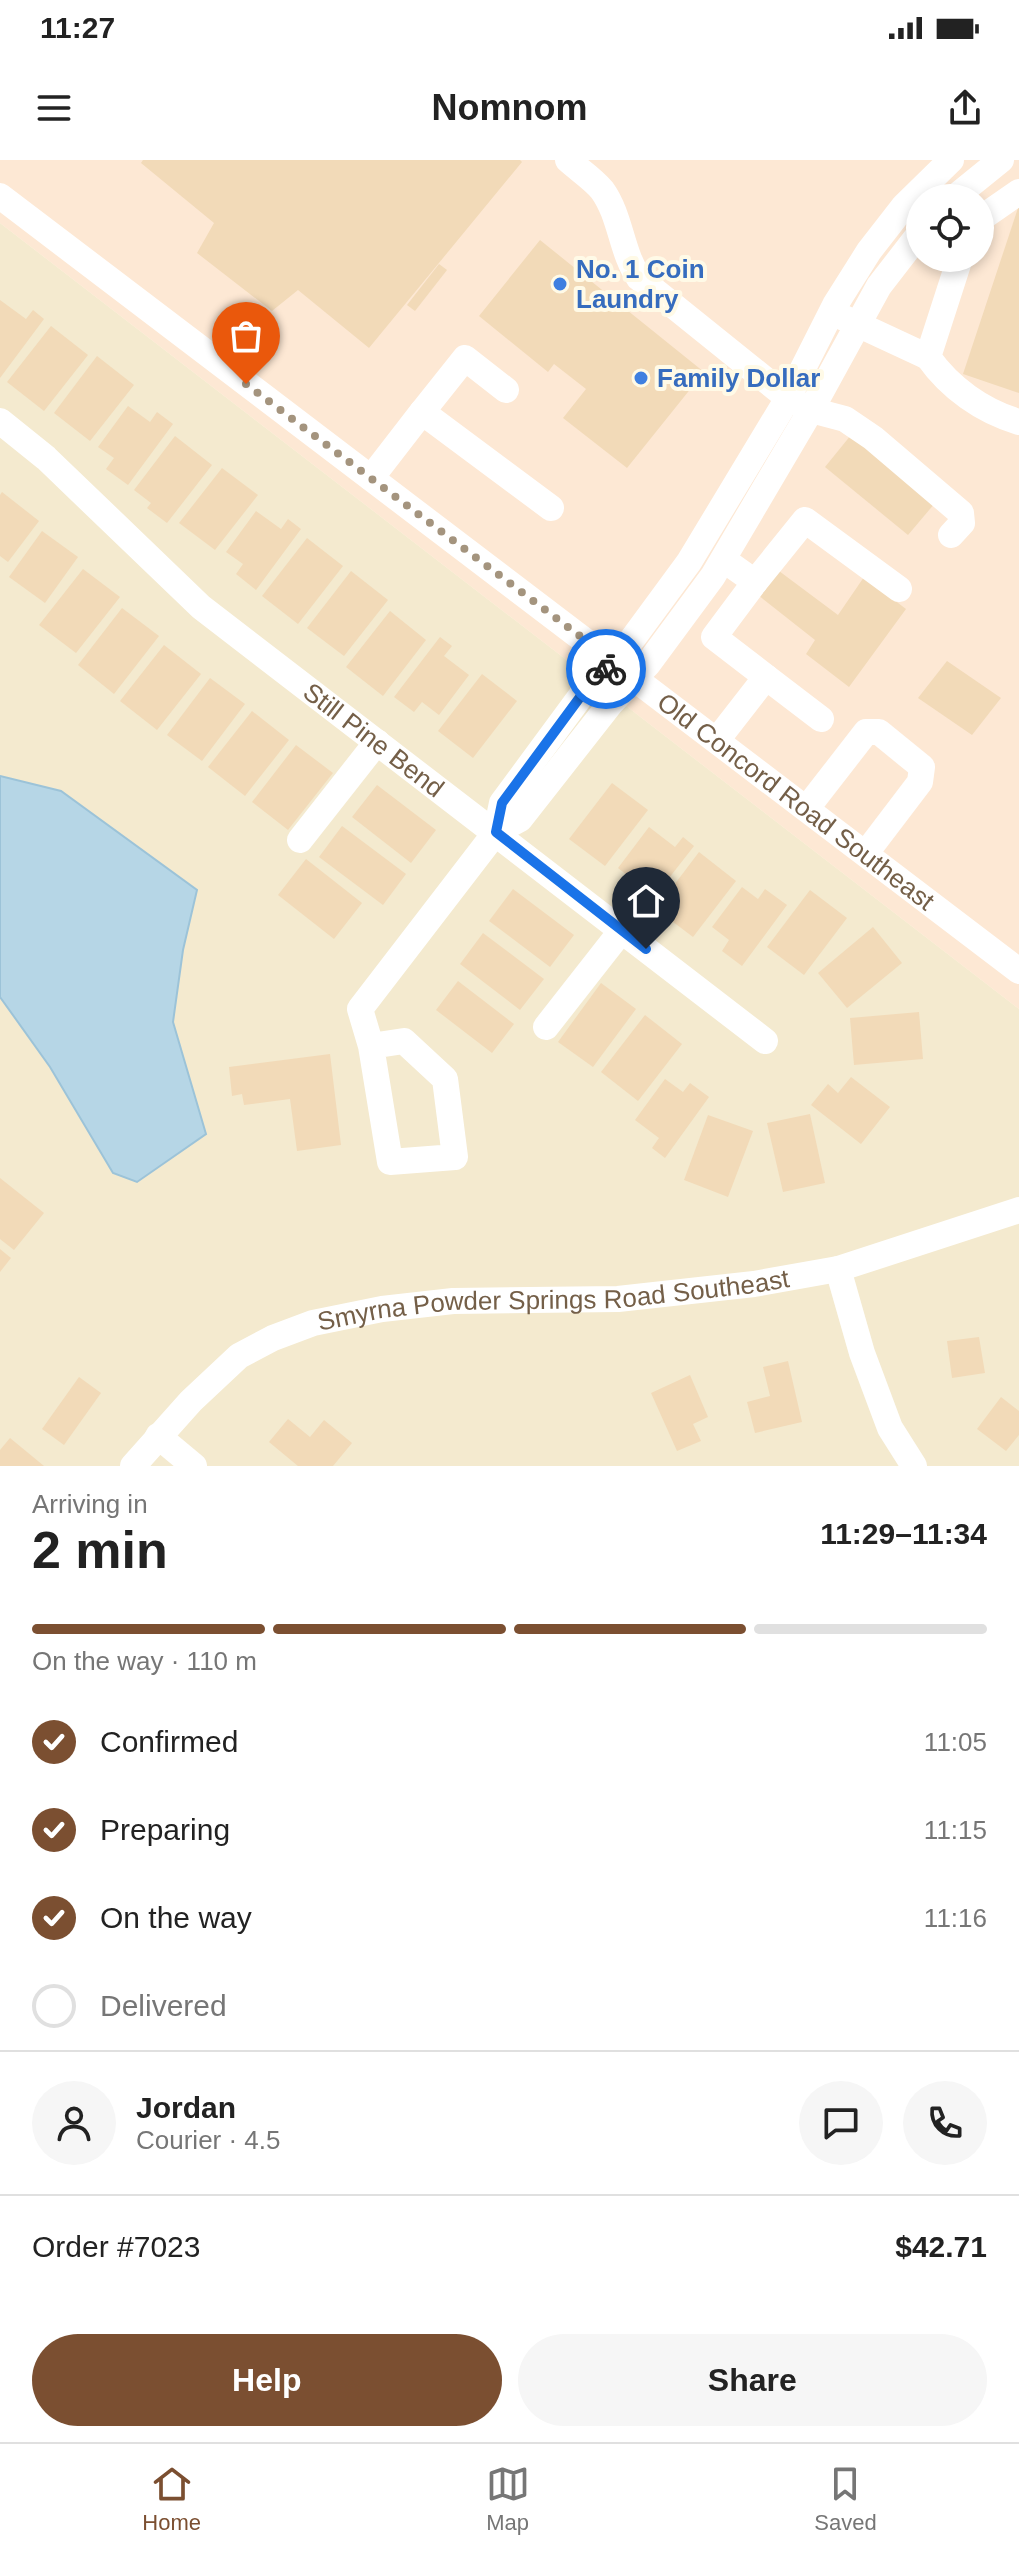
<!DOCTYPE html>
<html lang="en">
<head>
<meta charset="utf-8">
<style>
  :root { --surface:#fff; --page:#f6f6f6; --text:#222; --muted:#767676; --line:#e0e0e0; --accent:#7b4f31 }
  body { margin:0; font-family:Helvetica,sans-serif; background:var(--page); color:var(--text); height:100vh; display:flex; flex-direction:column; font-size:30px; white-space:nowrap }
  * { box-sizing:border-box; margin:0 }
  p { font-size:26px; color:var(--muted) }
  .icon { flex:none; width:44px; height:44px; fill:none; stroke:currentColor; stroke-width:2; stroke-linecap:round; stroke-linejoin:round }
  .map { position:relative; height:1306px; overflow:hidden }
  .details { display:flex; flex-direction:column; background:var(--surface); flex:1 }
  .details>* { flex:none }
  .controls { position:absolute; left:906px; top:24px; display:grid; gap:16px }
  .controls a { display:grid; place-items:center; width:88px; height:88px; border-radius:50%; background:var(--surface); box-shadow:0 4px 12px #0003; font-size:40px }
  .pin { position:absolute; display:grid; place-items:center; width:68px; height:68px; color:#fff; margin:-82px -34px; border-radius:50% 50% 50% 0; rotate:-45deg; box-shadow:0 0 8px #0007 }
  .pin .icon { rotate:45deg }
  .courier { position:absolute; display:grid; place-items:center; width:80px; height:80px; margin:-40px; border:6px solid #1a73e8; border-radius:50%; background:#fff; color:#222; box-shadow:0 2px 10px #0007 }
  .head em { font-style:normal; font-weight:600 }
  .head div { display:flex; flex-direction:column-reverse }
  .head { display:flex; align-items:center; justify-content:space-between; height:136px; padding:0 32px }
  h1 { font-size:52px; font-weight:600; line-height:60px }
  .bar { display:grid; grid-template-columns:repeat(4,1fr); gap:12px 8px; align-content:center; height:96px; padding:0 32px }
  .bar i { height:10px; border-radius:6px; background:var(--line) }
  .bar .selected { background:var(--accent) }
  .bar p { grid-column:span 4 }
  .line { display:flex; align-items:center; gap:20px; padding:0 32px; border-top:2px solid var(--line) }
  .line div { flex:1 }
  .round { display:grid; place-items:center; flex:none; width:84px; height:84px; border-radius:42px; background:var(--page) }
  ol { padding:0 32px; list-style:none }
  li { display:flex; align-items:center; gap:24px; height:88px }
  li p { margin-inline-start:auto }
  li .icon { padding:8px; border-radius:50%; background:var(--accent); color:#fff; stroke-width:4 }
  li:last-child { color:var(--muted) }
  li i { width:44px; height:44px; border:4px solid var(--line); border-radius:50% }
  .button { display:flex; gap:16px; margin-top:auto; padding:16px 32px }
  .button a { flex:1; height:92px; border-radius:48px; background:var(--accent); color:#fff; font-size:32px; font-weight:600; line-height:92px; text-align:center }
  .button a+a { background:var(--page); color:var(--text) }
  .status { display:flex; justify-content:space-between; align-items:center; height:56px; padding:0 40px; background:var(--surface); direction:ltr }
  .status svg { height:22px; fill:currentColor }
  header { display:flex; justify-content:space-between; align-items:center; height:104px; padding:0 32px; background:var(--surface); font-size:36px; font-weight:600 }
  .tabs { display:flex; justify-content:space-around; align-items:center; height:112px; border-top:2px solid var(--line); background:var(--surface); font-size:22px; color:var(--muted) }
  .tabs a { display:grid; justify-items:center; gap:4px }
  .tabs .selected { color:var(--accent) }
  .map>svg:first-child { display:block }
</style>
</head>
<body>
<div class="status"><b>11:27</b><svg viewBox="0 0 49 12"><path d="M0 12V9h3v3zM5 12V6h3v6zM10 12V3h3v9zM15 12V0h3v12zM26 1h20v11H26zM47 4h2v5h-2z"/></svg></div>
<header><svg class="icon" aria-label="menu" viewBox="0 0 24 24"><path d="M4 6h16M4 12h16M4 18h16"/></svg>Nomnom<svg class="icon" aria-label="share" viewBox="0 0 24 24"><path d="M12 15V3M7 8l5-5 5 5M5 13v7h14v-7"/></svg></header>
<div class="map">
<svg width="1019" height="1306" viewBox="0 0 1019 1306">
  <rect width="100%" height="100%" fill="#fcf7e1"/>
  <!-- residential -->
  <polygon fill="#f4eacf" points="0,63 1019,849 1019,1306 0,1306"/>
  <!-- commercial -->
  <path fill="#fde8d4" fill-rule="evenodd" d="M0 0H1019V849L0 63ZM920 38H980V98H920Z"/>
  <!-- water -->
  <polygon fill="#b6d6e6" stroke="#9cc3d8" stroke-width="2" points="0,616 61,631 197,730 183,790 173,862 206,974 137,1022 113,1013 50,907 0,837"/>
  <!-- building -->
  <g fill="#f2dab8">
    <polygon points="143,0 520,0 522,2 369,188 298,130 272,151 197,93 214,63 141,3"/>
    <polygon points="1018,48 1019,48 1019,233 963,214"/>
    <polygon points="540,80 704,212 627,308 563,258 586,229 554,204 548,212 479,156"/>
    <polygon points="439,104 447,110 415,151 407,145"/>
    <polygon points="0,140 26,159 33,150 44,159 0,218"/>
    <polygon points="51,166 88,195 44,251 7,222"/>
    <polygon points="97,196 134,225 90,281 54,253"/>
    <polygon points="128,246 150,262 157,252 173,264 128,325 106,309 114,298 98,287"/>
    <polygon points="851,275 935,343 908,375 825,307"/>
    <polygon points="175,276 212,305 167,363 147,348 151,343 134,330"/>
    <polygon points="222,308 258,335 215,390 179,363"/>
    <polygon points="2,332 39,361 8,402 0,396 0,335"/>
    <polygon points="256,351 281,369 288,359 301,369 256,430 236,414 243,404 226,392"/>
    <polygon points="42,371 78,397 45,443 9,417"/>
    <polygon points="307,378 343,406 298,464 262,436"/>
    <polygon points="775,408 838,455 864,417 906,449 849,527 806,494 815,480 758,435"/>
    <polygon points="83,409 120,437 76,493 39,465"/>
    <polygon points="351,411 388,440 344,496 307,468"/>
    <polygon points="122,448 159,476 114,534 78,505"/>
    <polygon points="390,451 426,480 383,536 346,507"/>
    <polygon points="440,477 452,486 444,496 469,515 439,555 422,542 414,552 394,537"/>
    <polygon points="164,485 201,514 157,570 120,541"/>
    <polygon points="947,501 1001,538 972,575 918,538"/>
    <polygon points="482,514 517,541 473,598 438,571"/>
    <polygon points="210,518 245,544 202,601 167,575"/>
    <polygon points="252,551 289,580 245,636 208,607"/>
    <polygon points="296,585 333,613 288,670 252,642"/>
    <polygon points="612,623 648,650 605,706 569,679"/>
    <polygon points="377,625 436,670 411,703 352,657"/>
    <polygon points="342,666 406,714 383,745 319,697"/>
    <polygon points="649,667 675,687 683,677 694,686 648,745 629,731 636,722 618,708"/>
    <polygon points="699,692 736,721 693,777 656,749"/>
    <polygon points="306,699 362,743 334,779 278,735"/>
    <polygon points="742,727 758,739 765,729 787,745 742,806 722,791 729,780 712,767"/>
    <polygon points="513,729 574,775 550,807 489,761"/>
    <polygon points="810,730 847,758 804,815 767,787"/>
    <polygon points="873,767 902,803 847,848 818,813"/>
    <polygon points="483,773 544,819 520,850 460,804"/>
    <polygon points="458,821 514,864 492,893 436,850"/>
    <polygon points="601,823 636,849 593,907 558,882"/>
    <polygon points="919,852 923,899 854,905 850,858"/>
    <polygon points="645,855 682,884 638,941 601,912"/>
    <polygon points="330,894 341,985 297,991 290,939 244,945 242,934 232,936 229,907"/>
    <polygon points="851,917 890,947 861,984 811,945 828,924 838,933"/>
    <polygon points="665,919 683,932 690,923 709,937 665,998 652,988 659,978 635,960"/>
    <polygon points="810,954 825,1023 783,1032 767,963"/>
    <polygon points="708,955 753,971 728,1037 684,1020"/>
    <polygon points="0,1018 44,1053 14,1090 0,1079"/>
    <polygon points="0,1089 11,1098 0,1112"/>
    <polygon points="979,1177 985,1213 952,1218 947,1181"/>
    <polygon points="788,1201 802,1262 755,1273 747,1242 770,1236 763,1207"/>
    <polygon points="690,1215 708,1257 693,1264 701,1281 677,1291 651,1233"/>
    <polygon points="79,1217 101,1233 64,1285 42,1269"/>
    <polygon points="1001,1237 1019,1251 1019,1275 1006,1291 977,1269"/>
    <polygon points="288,1259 310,1277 324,1260 352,1283 333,1306 298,1306 269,1282"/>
    <polygon points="10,1278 44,1306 0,1306 0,1290"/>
  </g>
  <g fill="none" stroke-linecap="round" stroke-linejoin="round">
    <!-- minor -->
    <g stroke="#fff" stroke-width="26">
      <path d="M568 0C579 10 593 19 602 30 621 56 621 92 639 118L788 238 811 250 845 259 873 278 961 353 962 363 951 375"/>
      <path id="s1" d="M0 36 1019 811"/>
      <polyline points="954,38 1001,0"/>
      <polyline points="980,59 1019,32"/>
      <path d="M960 98 928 197C950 228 982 251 1019 262"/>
      <polyline points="842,157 928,197"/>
      <polyline points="422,252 465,198 506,230"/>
      <path id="s2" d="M0 261 46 298 201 447 765 881"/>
      <polyline points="371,318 422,252 551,348"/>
      <polyline points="755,422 805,360 899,429"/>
      <polyline points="766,517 821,559"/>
      <polyline points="717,580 766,517 714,477 755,422 724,400"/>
      <polyline points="807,648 866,572 879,572 922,607 920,622 866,693"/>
      <polyline points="496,672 502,643 586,529 628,485 689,402 788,238 835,145 869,91 904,46 951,0"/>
      <polyline points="300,680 377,582"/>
      <polyline points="546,867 622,770"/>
      <polyline points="371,886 404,881 445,919 455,997 390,1002 371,886 360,849 496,672 520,659 611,543 648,504 713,416 811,250 879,126 920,73"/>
      <polyline points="838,1109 862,1193 890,1268 914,1306"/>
      <polyline points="158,1276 194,1306"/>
      <path id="s3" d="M133 1306 191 1241 239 1196 273 1178 313 1163 382 1149 453 1141 618 1139 754 1124 838 1109 1019 1050"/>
    </g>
  </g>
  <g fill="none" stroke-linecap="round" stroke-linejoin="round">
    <!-- done -->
    <polyline stroke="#a4947e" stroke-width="8" stroke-dasharray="0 14.4" points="246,224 613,501 606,509"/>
    <!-- route -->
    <polyline stroke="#1a73e8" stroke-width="10" points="606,509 586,529 502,643 496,672 646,789"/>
  </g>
  <!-- markers -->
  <g fill="#3f7fe0" stroke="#fffae7" stroke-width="3">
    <circle cx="560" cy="124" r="8"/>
    <circle cx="641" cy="218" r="8"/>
  </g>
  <g text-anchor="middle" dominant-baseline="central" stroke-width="8" stroke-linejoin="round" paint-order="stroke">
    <!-- shop labels -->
    <g font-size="26" font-weight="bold" fill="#366cbe" stroke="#fffae7" text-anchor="start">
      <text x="576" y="109">No. 1 Coin<tspan x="576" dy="30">Laundry</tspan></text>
      <text x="657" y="218">Family Dollar</text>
    </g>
    <!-- street labels -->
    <g font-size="26" fill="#745f48" stroke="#fffae7">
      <text stroke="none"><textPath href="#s2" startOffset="492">Still Pine Bend</textPath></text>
      <text stroke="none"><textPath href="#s1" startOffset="1000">Old Concord Road Southeast</textPath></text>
      <text stroke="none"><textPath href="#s3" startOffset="476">Smyrna Powder Springs Road Southeast</textPath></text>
    </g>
  </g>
</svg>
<div class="controls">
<a><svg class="icon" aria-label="locate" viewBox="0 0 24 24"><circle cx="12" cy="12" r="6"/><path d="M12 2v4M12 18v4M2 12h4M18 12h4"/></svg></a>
</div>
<div class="pin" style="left:246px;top:224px;background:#ea580c"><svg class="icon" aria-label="bag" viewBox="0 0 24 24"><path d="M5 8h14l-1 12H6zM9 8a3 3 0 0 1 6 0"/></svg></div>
<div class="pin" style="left:646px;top:789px;background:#1f2937"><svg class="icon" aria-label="home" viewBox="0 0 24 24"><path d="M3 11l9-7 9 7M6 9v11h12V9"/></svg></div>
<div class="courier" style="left:606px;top:509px"><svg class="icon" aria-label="bike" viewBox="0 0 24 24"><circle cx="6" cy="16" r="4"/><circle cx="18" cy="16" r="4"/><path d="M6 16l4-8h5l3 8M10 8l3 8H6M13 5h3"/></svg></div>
</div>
<section class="details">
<div class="head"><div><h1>2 min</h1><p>Arriving in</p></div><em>11:29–11:34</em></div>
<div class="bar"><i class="selected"></i><i class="selected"></i><i class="selected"></i><i></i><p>On the way · 110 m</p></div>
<ol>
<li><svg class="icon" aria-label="check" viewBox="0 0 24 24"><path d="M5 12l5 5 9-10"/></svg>Confirmed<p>11:05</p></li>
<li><svg class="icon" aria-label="check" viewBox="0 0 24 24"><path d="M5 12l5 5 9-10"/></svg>Preparing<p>11:15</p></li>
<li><svg class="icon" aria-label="check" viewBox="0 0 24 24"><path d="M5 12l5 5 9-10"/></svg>On the way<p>11:16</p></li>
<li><i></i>Delivered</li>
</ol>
<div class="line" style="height:144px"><a class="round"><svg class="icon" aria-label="person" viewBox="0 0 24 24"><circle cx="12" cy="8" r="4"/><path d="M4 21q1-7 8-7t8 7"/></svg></a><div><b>Jordan</b><p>Courier · 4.5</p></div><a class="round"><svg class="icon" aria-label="chat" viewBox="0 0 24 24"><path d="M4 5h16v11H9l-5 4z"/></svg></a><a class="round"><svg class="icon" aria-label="phone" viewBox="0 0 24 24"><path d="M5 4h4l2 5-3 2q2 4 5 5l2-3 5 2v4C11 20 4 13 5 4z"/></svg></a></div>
<div class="line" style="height:104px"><div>Order #7023</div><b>$42.71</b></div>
<div class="button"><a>Help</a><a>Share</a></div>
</section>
<nav class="tabs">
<a class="selected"><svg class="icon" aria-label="home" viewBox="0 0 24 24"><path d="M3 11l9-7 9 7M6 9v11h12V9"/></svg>Home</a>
<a><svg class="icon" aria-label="map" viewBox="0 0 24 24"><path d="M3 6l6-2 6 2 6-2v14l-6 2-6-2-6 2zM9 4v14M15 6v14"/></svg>Map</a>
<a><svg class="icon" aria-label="saved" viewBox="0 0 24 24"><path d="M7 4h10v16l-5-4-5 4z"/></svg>Saved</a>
</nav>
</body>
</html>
